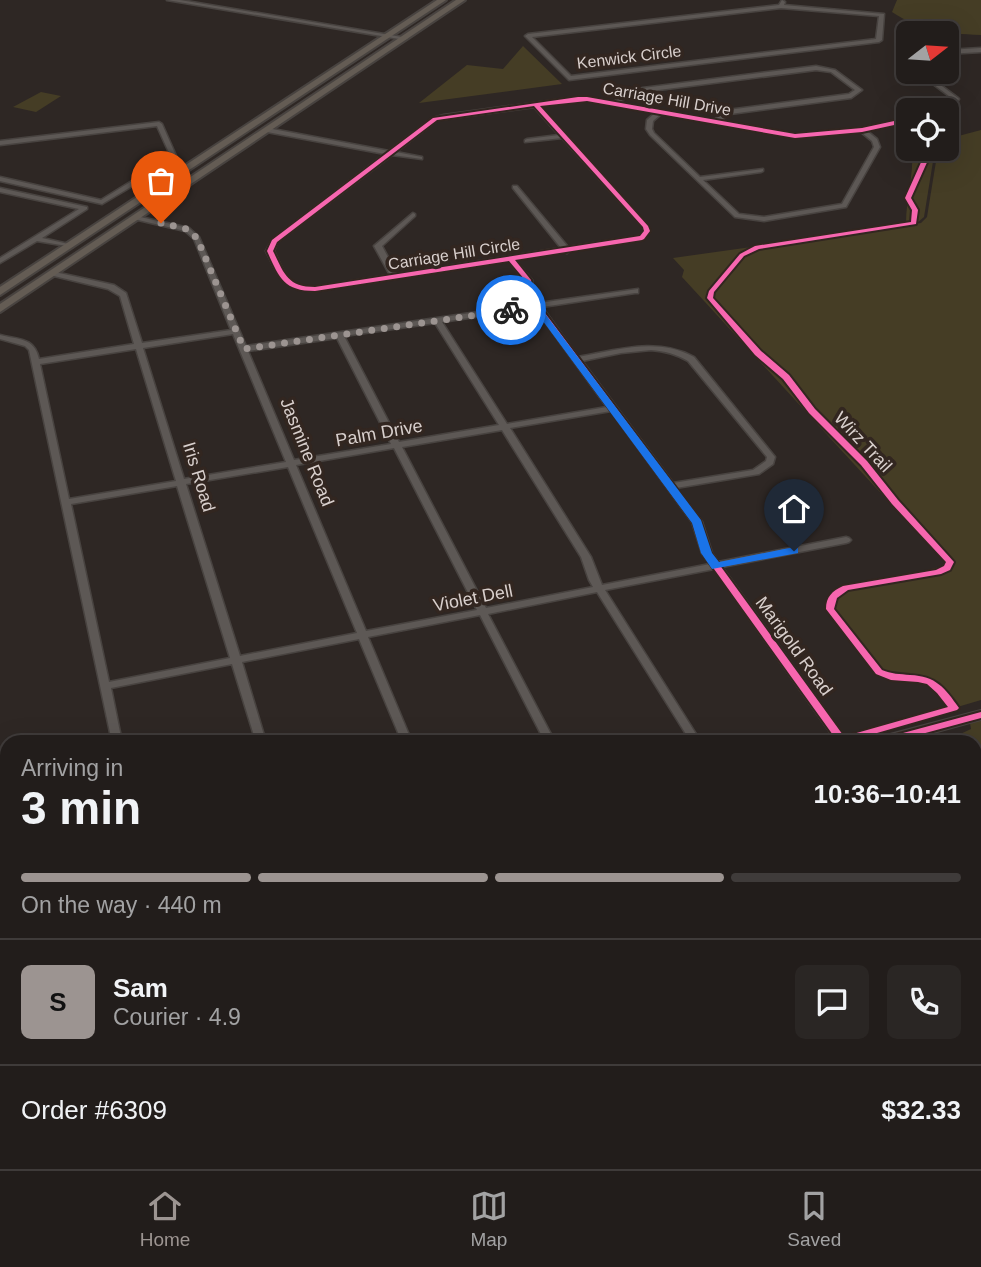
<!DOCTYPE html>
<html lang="en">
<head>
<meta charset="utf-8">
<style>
  :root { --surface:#221d1b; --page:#2a2624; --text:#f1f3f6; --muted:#a2a2a3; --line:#3f3b3a; --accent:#9c9491 }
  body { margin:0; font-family:Helvetica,sans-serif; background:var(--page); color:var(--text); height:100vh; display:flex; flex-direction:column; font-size:26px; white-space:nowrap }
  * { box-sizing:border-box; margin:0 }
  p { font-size:23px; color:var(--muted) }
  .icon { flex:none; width:38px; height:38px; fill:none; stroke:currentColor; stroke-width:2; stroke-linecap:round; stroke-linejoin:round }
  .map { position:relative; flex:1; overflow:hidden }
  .details { position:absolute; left:0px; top:735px; width:982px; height:434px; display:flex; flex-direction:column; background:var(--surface); border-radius:21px 21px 0 0; box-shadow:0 7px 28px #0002,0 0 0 2px var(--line) }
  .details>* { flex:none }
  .needle { width:46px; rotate:73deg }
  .controls { position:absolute; left:896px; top:21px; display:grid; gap:14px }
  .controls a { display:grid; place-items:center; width:63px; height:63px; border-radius:10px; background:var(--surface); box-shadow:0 7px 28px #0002,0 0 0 2px var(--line); font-size:35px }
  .pin { position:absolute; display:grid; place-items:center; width:60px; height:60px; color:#fff; margin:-72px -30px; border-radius:50% 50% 50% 0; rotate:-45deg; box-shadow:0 0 7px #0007 }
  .pin .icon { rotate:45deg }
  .courier { position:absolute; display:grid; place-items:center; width:70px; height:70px; margin:-35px; border:5px solid #1a73e8; border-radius:50%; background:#fff; color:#222; box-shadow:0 2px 9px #0007 }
  .head em { font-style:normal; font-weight:700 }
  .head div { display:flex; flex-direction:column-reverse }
  .head { display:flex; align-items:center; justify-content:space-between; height:119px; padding:0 21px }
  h1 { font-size:46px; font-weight:700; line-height:52px }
  .bar { display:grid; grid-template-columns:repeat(4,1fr); gap:10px 7px; align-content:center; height:84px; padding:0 21px }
  .bar i { height:9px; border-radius:5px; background:var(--line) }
  .bar .current { background:var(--accent) }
  .bar p { grid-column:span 4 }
  .line { display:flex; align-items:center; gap:18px; padding:0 21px; border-top:2px solid var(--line) }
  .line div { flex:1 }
  .round { display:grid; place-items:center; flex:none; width:74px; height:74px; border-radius:10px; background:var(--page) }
  .dock { display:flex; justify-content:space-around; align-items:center; height:98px; border-top:2px solid var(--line); background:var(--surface); font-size:19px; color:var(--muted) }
  .dock a { display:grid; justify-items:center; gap:4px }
  .dock .current { color:var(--accent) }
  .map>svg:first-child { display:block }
</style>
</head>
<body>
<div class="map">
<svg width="981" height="1169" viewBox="0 0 981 1169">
  <rect width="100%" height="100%" fill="#2e2724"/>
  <!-- green -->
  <g fill="#453d25">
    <path d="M897 0H981V35C943 33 925 33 892 12Z"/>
    <polygon points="523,46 562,84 419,103 467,65 503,69"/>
    <polygon points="41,92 61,96 36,112 13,107"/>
    <path d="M981 130V700L954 708C947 699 940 688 930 682 915 674 894 682 879 672L830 609 834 595 954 563 780 379 948 562 945 563 682 277 684 270 673 258 921 223 927 217 938 149H947V139Z"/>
    <path d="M935 149 924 217 918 222 906 224C906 198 914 175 912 150Z"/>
    <polygon points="981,720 981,1059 975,1047 975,742 943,742 971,729 970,723"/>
  </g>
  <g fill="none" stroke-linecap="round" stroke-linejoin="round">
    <defs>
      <g id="minor">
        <polygon points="167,0 180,0 408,38 405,40"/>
        <path d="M782 0 785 2 784 5 884 14 882 40 879 42 569 80 525 36 528 34 779 5ZM781 8 879 16 876 39 571 76 532 37Z"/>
        <polygon points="981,48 981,52 947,54 947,50"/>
        <polygon points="908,57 908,65 905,63 905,59"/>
        <path d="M816 66 835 70 862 90 851 98 730 114 720 121 795 134 862 128 908 118V122L867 131 877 139 880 147 846 207 764 221 735 217 650 135 646 129 647 120 655 113 587 101 540 106 648 226 650 231 644 239 642 240 570 251 567 253 564 252 515 260 532 280 534 297 539 303 638 289V293H635L542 307 578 357C618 350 657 337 694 357L775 457 773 464 759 474 676 488 702 522 712 553 718 562 846 537 849 538 851 540 849 542 846 543 722 567 848 742H837L714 569 605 590 701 742H691L597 592 488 614 555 742H545L480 615 368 637 412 742H402L359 639 242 662 266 742H256L232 664 111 688 122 742H112L29 350 25 346 0 339V335C19 340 34 337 39 359L134 344 120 296 108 289 50 275V271L114 285 126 293 142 343 231 330 194 239 185 231 134 219V217L136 216 189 228 199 237 246 346 532 304 526 297 524 280 509 261 315 291C283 291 279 277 266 251L272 240 385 154 267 132 264 130 267 128 389 151 433 118 444 115 578 97 614 102 623 94 643 88ZM816 70 831 72 855 90 849 94 728 110 714 120 620 103 627 96 643 92ZM534 107 559 135 527 139 525 140V142L562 138 643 227 644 231 640 236 568 247 517 186H513V188L561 248 397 274 382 246 415 216V214L413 213 374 246 390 275 315 287C287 287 284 273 274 251L277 242 392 155 422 159V157L396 152 437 120ZM661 114 795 138 861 132 872 141 874 147 842 204 764 217 739 214 703 180 761 172 763 171V169L700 177 654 133 652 129 653 121ZM535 308 607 407 507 424 442 322ZM435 323 499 425 399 442 344 336ZM233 334 286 462 184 479 143 348ZM337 338 391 444 294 460 248 351ZM136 349 176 481 69 499 40 364ZM651 350C665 351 676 354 688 361L767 457 766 461 753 470 673 483 582 361 621 353ZM611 411 692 522 702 553 710 564 602 585 591 557 510 428ZM502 430 581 557 589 580 593 587 486 608 402 447ZM394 448 477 610 366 631 296 465ZM288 467 357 633 240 656 186 484ZM177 486 230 658 109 682 71 504Z"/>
        <polygon points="917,72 923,72 958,98 959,99 953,108 937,110 949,106 953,99"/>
        <polygon points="159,122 162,124 177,158 144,179 165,184 165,186 139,182 102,204 0,181 0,177 101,200 171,157 157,126 0,145 0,141"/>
        <polygon points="0,188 87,207 87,209 42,238 73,245 73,247 37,241 0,263 0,258 79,209 0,192"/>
        <polygon points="194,1162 208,1162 210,1169 196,1169"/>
        <polygon points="385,1162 399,1162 401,1169 387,1169"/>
        <polygon points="574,1162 588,1162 591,1169 577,1169"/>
        <polygon points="762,1162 776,1162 780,1169 766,1169"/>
        <polygon points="946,1162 960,1162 964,1169 950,1169"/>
      </g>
      <g id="tertiary">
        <polygon points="981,711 981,719 897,742 873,742 875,739"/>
        <polygon points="7,966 7,978 0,980 0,968"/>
      </g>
      <g id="primary">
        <polygon points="437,0 446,0 0,295 0,287"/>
        <polygon points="456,0 465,0 0,312 0,304"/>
      </g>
    </defs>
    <!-- minor casing -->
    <use href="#minor" stroke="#484340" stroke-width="3"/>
    <!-- tertiary casing -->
    <use href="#tertiary" stroke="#484340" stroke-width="4"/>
    <!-- primary casing -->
    <use href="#primary" stroke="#484340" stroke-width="4"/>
    <!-- minor -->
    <use href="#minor" fill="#5d5855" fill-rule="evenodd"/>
    <!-- tertiary -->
    <use href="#tertiary" fill="#5d5855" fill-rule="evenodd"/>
    <!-- primary -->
    <use href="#primary" fill="#645c54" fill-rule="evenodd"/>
    <defs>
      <g id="cycleway">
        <path d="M578 97H587L795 134 862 128 908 118V122L862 132 795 138 587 101 540 106 648 226 650 231 644 239 642 240 515 260 531 280 533 297 700 520 711 553 848 742H838L704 555 693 522 528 298 525 280 509 261 315 291C283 291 279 277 267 251L272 240 433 118ZM534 106 643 227 644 231 640 236 315 287C287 287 284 273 273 251L277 242 437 120Z"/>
        <path d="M927 149H933L911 198 918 210 916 224 759 249 744 256 714 292 713 298 761 351 789 375 815 409 867 461 898 500 954 562 950 570 941 574 848 590 837 598 834 609 882 670C891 674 900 674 910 675 936 676 945 688 959 708L957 710 863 737 866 742H856L851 736 853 734 948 707 937 693 927 684 918 682 891 680 876 674 826 609C826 597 832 591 843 586L936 570 944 566 946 562 892 504 861 465 809 413 783 379 755 355 707 298 709 291 740 254 755 246 911 222 912 210 905 198Z"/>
        <polygon points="981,712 981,718 892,742 875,742 877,740"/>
      </g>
    </defs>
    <!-- cycleway casing -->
    <use href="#cycleway" stroke="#322620" stroke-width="4"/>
    <!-- cycleway -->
    <use href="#cycleway" fill="#f766af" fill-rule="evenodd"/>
  </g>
  <!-- route -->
  <polygon fill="#1a73e8" points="537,303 701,520 712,553 719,562 794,547 798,548 798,553 712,569 701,553 692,523 534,309 511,312 506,310"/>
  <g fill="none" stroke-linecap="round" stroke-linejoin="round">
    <!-- done -->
    <polyline stroke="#9c9491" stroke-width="7" stroke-dasharray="0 12.6" points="161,223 187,229 197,238 244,349 511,310"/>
  </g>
  <g text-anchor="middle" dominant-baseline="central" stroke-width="7" stroke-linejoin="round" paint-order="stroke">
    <!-- far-street labels -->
    <g font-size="16" fill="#d8cfcc" stroke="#322620">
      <text transform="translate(629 57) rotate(-7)">Kenwick Circle</text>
      <text transform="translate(667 99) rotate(10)">Carriage Hill Drive</text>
      <text transform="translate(454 254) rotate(-9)">Carriage Hill Circle</text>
    </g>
    <!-- street labels -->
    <g font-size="18" fill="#d8cfcc" stroke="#322620">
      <text transform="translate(379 433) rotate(-10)">Palm Drive</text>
      <text transform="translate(863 442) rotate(47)">Wirz Trail</text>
      <text transform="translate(307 452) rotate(68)">Jasmine Road</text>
      <text transform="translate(199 477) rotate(73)">Iris Road</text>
      <text transform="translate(473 598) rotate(-11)">Violet Dell</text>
      <text transform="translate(794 646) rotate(54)">Marigold Road</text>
    </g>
  </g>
</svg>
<div class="controls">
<a><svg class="needle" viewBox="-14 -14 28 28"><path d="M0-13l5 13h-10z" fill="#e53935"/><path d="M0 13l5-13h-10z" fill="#a2a2a3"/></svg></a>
<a><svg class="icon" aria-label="locate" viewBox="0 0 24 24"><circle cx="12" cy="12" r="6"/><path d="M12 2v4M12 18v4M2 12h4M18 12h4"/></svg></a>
</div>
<div class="pin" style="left:161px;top:223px;background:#ea580c"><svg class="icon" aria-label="bag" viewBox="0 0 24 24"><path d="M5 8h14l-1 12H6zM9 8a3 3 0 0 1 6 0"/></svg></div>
<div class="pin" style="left:794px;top:551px;background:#1f2937"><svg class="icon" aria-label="home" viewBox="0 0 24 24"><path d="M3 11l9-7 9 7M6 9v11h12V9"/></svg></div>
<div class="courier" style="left:511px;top:310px"><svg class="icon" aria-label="bike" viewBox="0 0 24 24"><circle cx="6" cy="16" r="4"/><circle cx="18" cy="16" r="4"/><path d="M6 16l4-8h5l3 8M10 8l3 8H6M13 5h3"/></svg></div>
<section class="details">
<div class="head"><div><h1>3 min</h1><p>Arriving in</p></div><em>10:36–10:41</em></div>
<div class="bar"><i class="current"></i><i class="current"></i><i class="current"></i><i></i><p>On the way · 440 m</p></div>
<div class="line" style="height:126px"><b class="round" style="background:var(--accent);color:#111">S</b><div><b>Sam</b><p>Courier · 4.9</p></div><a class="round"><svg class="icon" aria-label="chat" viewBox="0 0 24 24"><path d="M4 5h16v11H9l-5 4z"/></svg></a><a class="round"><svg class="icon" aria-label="phone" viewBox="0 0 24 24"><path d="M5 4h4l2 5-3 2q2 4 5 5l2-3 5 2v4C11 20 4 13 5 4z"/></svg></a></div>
<div class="line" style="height:91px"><div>Order #6309</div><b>$32.33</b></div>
</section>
</div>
<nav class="dock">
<a class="current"><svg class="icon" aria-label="home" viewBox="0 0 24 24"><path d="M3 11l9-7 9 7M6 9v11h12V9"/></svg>Home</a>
<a><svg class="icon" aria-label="map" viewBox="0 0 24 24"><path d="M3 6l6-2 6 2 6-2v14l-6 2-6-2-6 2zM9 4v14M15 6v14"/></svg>Map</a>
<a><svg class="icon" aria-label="saved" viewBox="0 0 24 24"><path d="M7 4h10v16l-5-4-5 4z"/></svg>Saved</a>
</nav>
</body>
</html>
